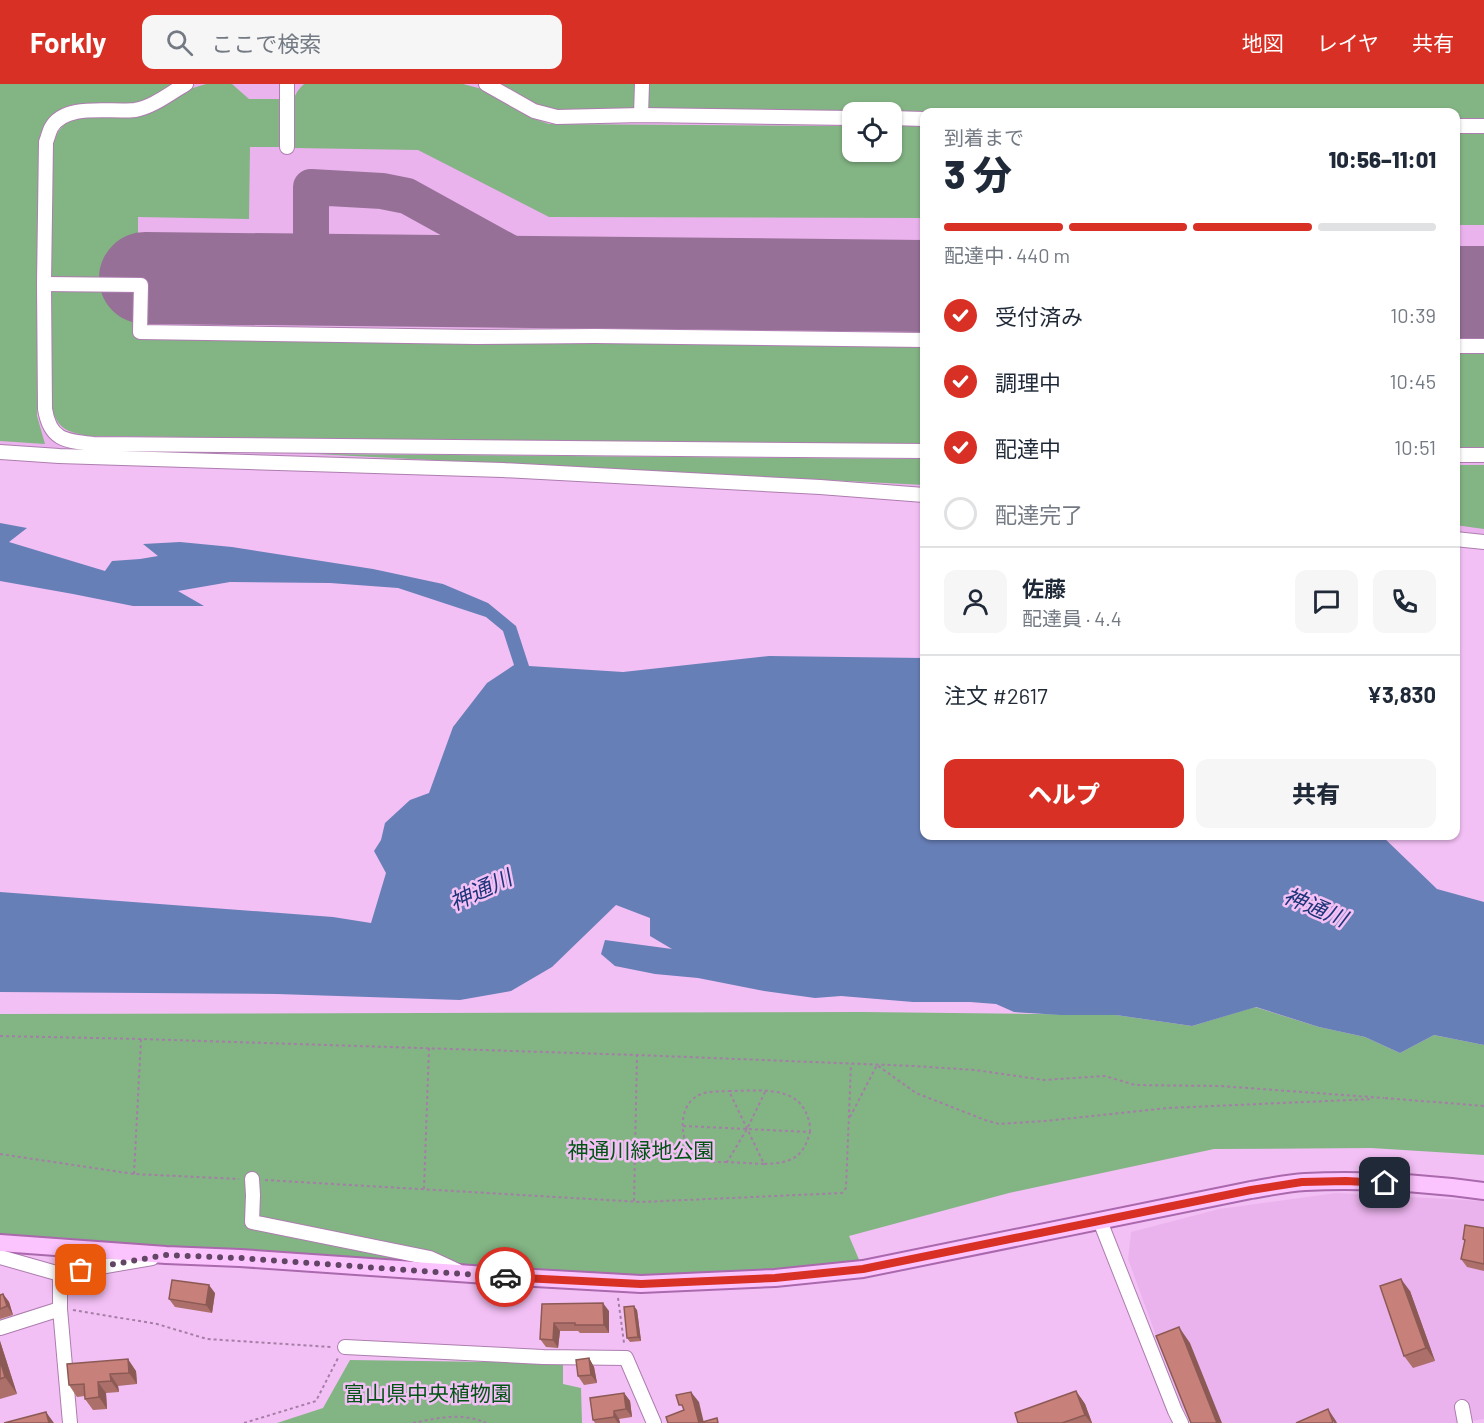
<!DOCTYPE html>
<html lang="ja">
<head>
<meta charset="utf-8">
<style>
  :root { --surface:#fff; --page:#f6f6f7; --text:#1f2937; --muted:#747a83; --line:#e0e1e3; --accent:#d93025 }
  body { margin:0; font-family:Barlow,"Noto Sans JP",sans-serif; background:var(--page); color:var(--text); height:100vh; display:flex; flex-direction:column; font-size:22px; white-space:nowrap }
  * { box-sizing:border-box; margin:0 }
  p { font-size:20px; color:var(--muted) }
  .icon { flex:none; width:33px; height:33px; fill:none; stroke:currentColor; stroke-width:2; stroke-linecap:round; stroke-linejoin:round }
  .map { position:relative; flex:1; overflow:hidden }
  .drawer { position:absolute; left:920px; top:24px; width:540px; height:732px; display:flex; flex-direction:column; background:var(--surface); border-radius:12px; box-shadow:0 2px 4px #0004 }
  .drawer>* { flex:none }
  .tools { position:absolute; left:842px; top:18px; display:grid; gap:12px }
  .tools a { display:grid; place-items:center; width:60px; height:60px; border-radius:12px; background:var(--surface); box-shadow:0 2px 4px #0004; font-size:30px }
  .pin { position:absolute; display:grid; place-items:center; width:51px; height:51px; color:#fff; margin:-26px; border-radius:12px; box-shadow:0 3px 9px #0006 }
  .courier { position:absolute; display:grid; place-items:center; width:60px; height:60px; margin:-30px; border:4px solid #d93025; border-radius:50%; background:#fff; color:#222; box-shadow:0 2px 8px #0007 }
  .headline em { font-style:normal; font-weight:800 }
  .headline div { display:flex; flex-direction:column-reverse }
  .headline { display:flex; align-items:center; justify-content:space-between; height:102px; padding:0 24px }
  h1 { font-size:39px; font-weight:800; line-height:45px }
  .bar { display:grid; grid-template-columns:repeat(4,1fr); gap:9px 6px; align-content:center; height:72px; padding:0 24px }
  .bar i { height:8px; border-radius:4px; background:var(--line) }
  .bar .active { background:var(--accent) }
  .bar p { grid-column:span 4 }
  .line { display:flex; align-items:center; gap:15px; padding:0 24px; border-top:2px solid var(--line) }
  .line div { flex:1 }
  .round { display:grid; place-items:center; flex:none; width:63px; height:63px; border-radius:12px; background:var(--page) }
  ol { padding:0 24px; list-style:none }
  li { display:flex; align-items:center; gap:18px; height:66px }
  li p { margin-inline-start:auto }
  li .icon { padding:6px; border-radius:50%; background:var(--accent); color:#fff; stroke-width:4 }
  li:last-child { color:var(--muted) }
  li i { width:33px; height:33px; border:3px solid var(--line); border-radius:50% }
  .primary-button { display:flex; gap:12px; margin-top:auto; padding:12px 24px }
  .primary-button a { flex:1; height:69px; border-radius:12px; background:var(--accent); color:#fff; font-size:24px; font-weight:800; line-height:69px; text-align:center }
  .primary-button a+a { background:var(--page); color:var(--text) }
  header { display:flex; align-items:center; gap:36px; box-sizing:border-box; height:84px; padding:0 30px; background:var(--accent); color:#fff }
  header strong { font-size:28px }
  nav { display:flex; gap:33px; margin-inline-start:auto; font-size:21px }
  .search { width:420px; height:54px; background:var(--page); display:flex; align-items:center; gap:15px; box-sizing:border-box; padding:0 21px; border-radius:12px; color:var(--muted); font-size:22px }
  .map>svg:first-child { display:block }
</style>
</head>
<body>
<header>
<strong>Forkly</strong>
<div class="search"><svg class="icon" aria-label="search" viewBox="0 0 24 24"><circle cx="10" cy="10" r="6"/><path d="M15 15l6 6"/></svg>ここで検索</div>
<nav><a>地図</a><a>レイヤ</a><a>共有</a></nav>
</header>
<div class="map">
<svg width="1484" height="1339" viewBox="0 0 1484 1339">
  <rect width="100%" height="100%" fill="#f3c0f5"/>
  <!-- built -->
  <g fill="#ebb3ed" fill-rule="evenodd">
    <path d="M0 0H1484V462L1455 458V28H924V410L0 369ZM852 28H891V68H852Z"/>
    <polygon points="1336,1109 1484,1117 1484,1335 1459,1339 1191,1339 1182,1323 1128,1175 1131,1148 1219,1125"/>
  </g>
  <!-- green -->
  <g fill="#83b484">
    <path d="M0 0H175C160 8 146 18 129 20 89 26 63 4 40 51L37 332 45 360 0 357Z"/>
    <polygon points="206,0 232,0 249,15 279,15 280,63 250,63 249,135 138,133 138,197 50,197 51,61 58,48 67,36 82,32 143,31 186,6"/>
    <path d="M304 0H463L486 6 532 34 549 40 852 42V68H891V42H924V134L549 133 418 66 294 64C290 44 286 15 304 0Z"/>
    <polygon points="502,0 1484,0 1484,34 1455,34 1455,28 924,29 656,27 557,26 540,23"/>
    <polygon points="1455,49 1484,50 1484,141 1455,141"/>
    <path d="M137 204 136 252 297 257 924 261V361L88 352C65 347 58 345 51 322L50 206Z"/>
    <polygon points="1455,268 1484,269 1484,367 1455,367"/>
    <polygon points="314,370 924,375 924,401"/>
    <polygon points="1455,381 1484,381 1484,445 1455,441"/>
    <polygon points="1255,923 1319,943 1365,953 1400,969 1434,951 1484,961 1484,1071 1371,1064 1214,1065 1009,1109 849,1152 863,1185 641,1200 0,1159 0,930 862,928 1116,931 1192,942"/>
    <polygon points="350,1276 563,1279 563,1300 581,1304 582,1339 277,1339 323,1324"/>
  </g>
  <!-- water -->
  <polygon fill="#677fb7" points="0,439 27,444 9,458 105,487 112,477 140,475 158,472 143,460 180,458 232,463 373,485 443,500 488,519 516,542 529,582 623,588 769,572 924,574 924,752 1382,752 1437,805 1484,818 1484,961 1434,951 1400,969 1365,953 1319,943 1256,923 1192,942 1116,931 1061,931 1014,928 996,920 970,918 913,918 841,912 815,914 764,907 698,894 655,890 615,882 601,870 605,856 672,865 650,852 650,834 616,821 552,883 511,907 460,916 277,910 0,908 0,808 333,833 371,839 386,789 374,767 381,756 385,739 410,716 429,709 453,643 487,599 514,581 503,547 486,533 398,504 330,499 230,498 178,507 204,522 133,522 73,510 0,497"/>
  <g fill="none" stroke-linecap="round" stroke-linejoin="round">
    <!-- taxiway -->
    <polyline stroke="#967097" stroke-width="36" points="311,196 311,103 382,107 407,112 565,199"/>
    <!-- runway -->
    <g stroke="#967097" stroke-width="92">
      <polyline points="145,194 924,202"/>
      <polyline points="1455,208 1484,208"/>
    </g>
    <defs>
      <g id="minor">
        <path d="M186 0C170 9 153 23 135 26 111 29 65 18 51 44 49 48 48 53 46 58L44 200 45 325C50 356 65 357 93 360L924 367"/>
        <polyline points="287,0 287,63"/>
        <polyline points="486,0 534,27 557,33 641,31 852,34"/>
        <polyline points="641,31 642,0"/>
        <polyline points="891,34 924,35"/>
        <polyline points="1455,42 1484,42"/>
        <polyline points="44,200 141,201 140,248 476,253 595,252 924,256"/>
        <polyline points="1455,262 1484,262"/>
        <polyline points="0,368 59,372 502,386 820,403 924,411"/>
        <polyline points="1455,371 1484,371"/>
        <polyline points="1455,455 1484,458"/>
        <polyline points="252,1095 253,1111 252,1138 430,1174 458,1187"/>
        <polyline points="1100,1137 1175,1327 1181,1339"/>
        <polyline points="0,1173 60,1190 152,1174"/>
        <polyline points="60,1190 60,1225 70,1339"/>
        <polyline points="0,1244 60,1225"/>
        <polyline points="345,1263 543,1273 626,1274 654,1339"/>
        <polyline points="1462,1323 1465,1339"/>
      </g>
      <path id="major" d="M0 1159 166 1171 240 1174 501 1192 641 1200 775 1194 863 1185 1251 1106C1269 1103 1287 1099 1305 1098 1365 1095 1425 1099 1484 1107"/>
    </defs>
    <!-- minor casing -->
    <use href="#minor" stroke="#ad7daf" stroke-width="16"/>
    <!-- major casing -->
    <use href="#major" stroke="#aa68ad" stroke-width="20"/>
    <!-- path -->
    <g stroke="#a57ea7" stroke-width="2" stroke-dasharray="3 3" stroke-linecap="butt">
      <polyline points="0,952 141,955 637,971 913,982 975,986 1044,996 1105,992 1135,1001 1220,1002 1384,1014"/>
      <polyline points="1385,1014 1484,1022"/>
      <polyline points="850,1033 877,981 916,1009 985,1036 999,1040 1045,1037 1168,1024 1373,1015"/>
      <path d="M683 1042 810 1048C803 1075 790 1079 764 1080L729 1007C757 1007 798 1000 808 1034 810 1038 810 1044 810 1048"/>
      <polyline points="0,1070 134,1090 239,1095"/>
      <path d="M727 1078C715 1078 704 1079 695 1071 680 1059 678 1028 693 1015 703 1006 717 1008 729 1007"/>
      <polyline points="764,1080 727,1078 747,1045 766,1006"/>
      <polyline points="134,1090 141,955"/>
      <polyline points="265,1096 641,1118 842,1109 846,1104 851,980"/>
      <polyline points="424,1105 429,964"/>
      <polyline points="634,1117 637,971"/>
      <polyline points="618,1214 624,1259"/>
      <polyline points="73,1226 157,1240 207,1255 331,1263"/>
      <polyline points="244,1339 316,1317 338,1274"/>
      <path d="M413 1339C437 1334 463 1328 486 1339"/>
    </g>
    <!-- minor -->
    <use href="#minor" stroke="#fff" stroke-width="14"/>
    <!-- major -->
    <use href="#major" stroke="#fcc4fe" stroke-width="16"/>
  </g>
  <!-- wall -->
  <g fill="#ac6f69">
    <polygon points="1484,1144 1484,1187 1467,1183 1461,1175 1465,1158 1463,1155"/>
    <polygon points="1410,1207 1435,1277 1413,1284 1404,1272"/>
    <polygon points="215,1209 212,1229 175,1223 169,1215"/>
    <polygon points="3,1210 9,1218 13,1231 0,1235 0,1211"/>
    <polygon points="542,1220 609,1227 609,1249 580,1249 578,1247 560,1247 558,1264 546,1263 540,1255"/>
    <polygon points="637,1226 641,1257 630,1258 627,1254"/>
    <polygon points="0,1257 17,1310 0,1315"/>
    <polygon points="589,1274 594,1283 597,1299 584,1301 578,1292"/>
    <polygon points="67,1280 136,1287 137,1300 118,1302 119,1308 106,1309 107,1325 93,1326 85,1315 85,1312 77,1313 69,1301"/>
    <polygon points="1076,1307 1085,1320 1092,1339 1018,1339"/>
    <polygon points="624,1309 630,1317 632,1333 619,1335 620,1339 595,1339 593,1336"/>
  </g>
  <!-- shaded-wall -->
  <g fill="#8c5a55">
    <polygon points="1401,1195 1410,1207 1435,1277 1426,1264"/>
    <polygon points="209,1201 215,1209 212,1229 206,1221"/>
    <polygon points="3,1210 9,1218 13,1231 7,1222"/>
    <polygon points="603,1219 609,1227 609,1249 604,1241"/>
    <polygon points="634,1222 637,1226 641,1257 638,1253"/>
    <polygon points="554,1239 560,1247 558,1264 553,1256"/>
    <polygon points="1179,1243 1190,1259 1222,1339 1217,1339"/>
    <polygon points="0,1257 17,1310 5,1293 0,1276"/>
    <polygon points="589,1274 594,1283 597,1299 591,1291"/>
    <polygon points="128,1275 136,1287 137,1300 129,1289"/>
    <polygon points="110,1290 118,1302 119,1308 111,1297"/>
    <polygon points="98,1298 106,1309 107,1325 99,1313"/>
    <polygon points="1076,1307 1085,1320 1092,1339 1091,1339 1085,1331"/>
    <polygon points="691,1308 699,1318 704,1339 699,1339"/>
    <polygon points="624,1309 630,1317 632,1333 626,1325"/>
    <polygon points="1328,1325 1336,1337 1337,1339 1334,1339"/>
    <polygon points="614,1327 619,1335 620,1339 618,1339 614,1333"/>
    <polygon points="46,1328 54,1339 49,1339"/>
  </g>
  <!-- building -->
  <g fill="#c8817a" stroke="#8c5a55" stroke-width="1.5">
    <polygon points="1465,1141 1484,1144 1484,1180 1461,1175 1465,1156 1463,1155"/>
    <polygon points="1401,1195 1426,1264 1404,1272 1380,1202"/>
    <polygon points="172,1196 209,1201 206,1221 169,1215"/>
    <polygon points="3,1210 7,1222 0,1225 0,1211"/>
    <polygon points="603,1219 604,1241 575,1241 575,1239 554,1239 553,1256 540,1255 542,1220"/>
    <polygon points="634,1222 638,1253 627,1254 624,1223"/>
    <polygon points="1179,1243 1217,1339 1191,1339 1156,1252"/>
    <polygon points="589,1274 591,1291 578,1292 576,1276"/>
    <polygon points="128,1275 129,1289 110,1290 111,1297 98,1298 99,1313 85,1315 84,1300 69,1301 67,1280"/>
    <polygon points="0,1276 5,1293 0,1295"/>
    <polygon points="1076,1307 1085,1331 1062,1339 1018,1339 1015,1329"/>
    <polygon points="691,1308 699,1339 717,1334 718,1339 668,1339 666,1333 684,1326 682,1321 679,1321 676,1311"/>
    <polygon points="624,1309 626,1325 614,1327 614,1333 593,1336 590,1314"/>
    <polygon points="1328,1325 1333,1338 1331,1339 1296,1339"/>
    <polygon points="46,1328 49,1339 4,1339"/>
  </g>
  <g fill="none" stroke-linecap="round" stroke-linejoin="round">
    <!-- done -->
    <polyline stroke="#634665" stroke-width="6" stroke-dasharray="0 10.8" points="81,1186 166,1171 240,1174 505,1193"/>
    <!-- route -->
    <polyline stroke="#d93025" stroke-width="8" points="505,1193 641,1200 775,1194 863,1185 1251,1106 1302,1098 1346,1097 1385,1099"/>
  </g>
  <g text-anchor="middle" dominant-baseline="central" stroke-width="5" stroke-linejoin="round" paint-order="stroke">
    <!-- park labels -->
    <g font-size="21" fill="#025414" stroke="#f3c0f5">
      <text x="641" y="1065">神通川緑地公園</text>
      <text x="428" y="1308">富山県中央植物園</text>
    </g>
    <!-- water labels -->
    <g font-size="22" font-style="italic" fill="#1c3578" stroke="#f3c0f5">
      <text transform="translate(480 805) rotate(-25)">神通川</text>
      <text transform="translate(1316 822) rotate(23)">神通川</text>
    </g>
  </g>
</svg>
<div class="tools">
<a><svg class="icon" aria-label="locate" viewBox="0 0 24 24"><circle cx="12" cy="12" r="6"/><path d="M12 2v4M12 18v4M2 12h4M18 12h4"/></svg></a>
</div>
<div class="pin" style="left:81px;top:1186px;background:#ea580c"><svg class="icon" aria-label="bag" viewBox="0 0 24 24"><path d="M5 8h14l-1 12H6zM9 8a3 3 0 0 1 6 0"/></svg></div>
<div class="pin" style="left:1385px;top:1099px;background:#1f2937"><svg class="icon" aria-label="home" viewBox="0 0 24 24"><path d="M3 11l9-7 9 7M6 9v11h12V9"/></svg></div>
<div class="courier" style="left:505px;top:1193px"><svg class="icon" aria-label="car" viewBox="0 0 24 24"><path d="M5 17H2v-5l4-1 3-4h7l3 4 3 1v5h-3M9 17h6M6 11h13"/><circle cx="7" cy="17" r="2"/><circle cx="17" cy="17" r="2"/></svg></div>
<section class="drawer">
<div class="headline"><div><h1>3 分</h1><p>到着まで</p></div><em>10:56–11:01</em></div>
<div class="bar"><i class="active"></i><i class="active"></i><i class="active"></i><i></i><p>配達中 · 440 m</p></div>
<ol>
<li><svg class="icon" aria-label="check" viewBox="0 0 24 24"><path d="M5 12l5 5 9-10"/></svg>受付済み<p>10:39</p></li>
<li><svg class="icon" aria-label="check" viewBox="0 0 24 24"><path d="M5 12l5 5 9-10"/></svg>調理中<p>10:45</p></li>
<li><svg class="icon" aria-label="check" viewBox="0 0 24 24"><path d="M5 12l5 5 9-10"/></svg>配達中<p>10:51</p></li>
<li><i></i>配達完了</li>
</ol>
<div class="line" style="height:108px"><a class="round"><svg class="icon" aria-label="person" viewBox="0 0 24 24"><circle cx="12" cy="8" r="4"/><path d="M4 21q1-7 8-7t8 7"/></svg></a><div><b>佐藤</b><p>配達員 · 4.4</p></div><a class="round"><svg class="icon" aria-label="chat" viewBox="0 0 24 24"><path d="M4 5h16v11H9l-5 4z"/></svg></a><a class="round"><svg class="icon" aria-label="phone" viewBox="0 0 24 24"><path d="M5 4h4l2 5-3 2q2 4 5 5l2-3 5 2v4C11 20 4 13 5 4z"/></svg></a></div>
<div class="line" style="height:78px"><div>注文 #2617</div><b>¥3,830</b></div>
<div class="primary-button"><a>ヘルプ</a><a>共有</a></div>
</section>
</div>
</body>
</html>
